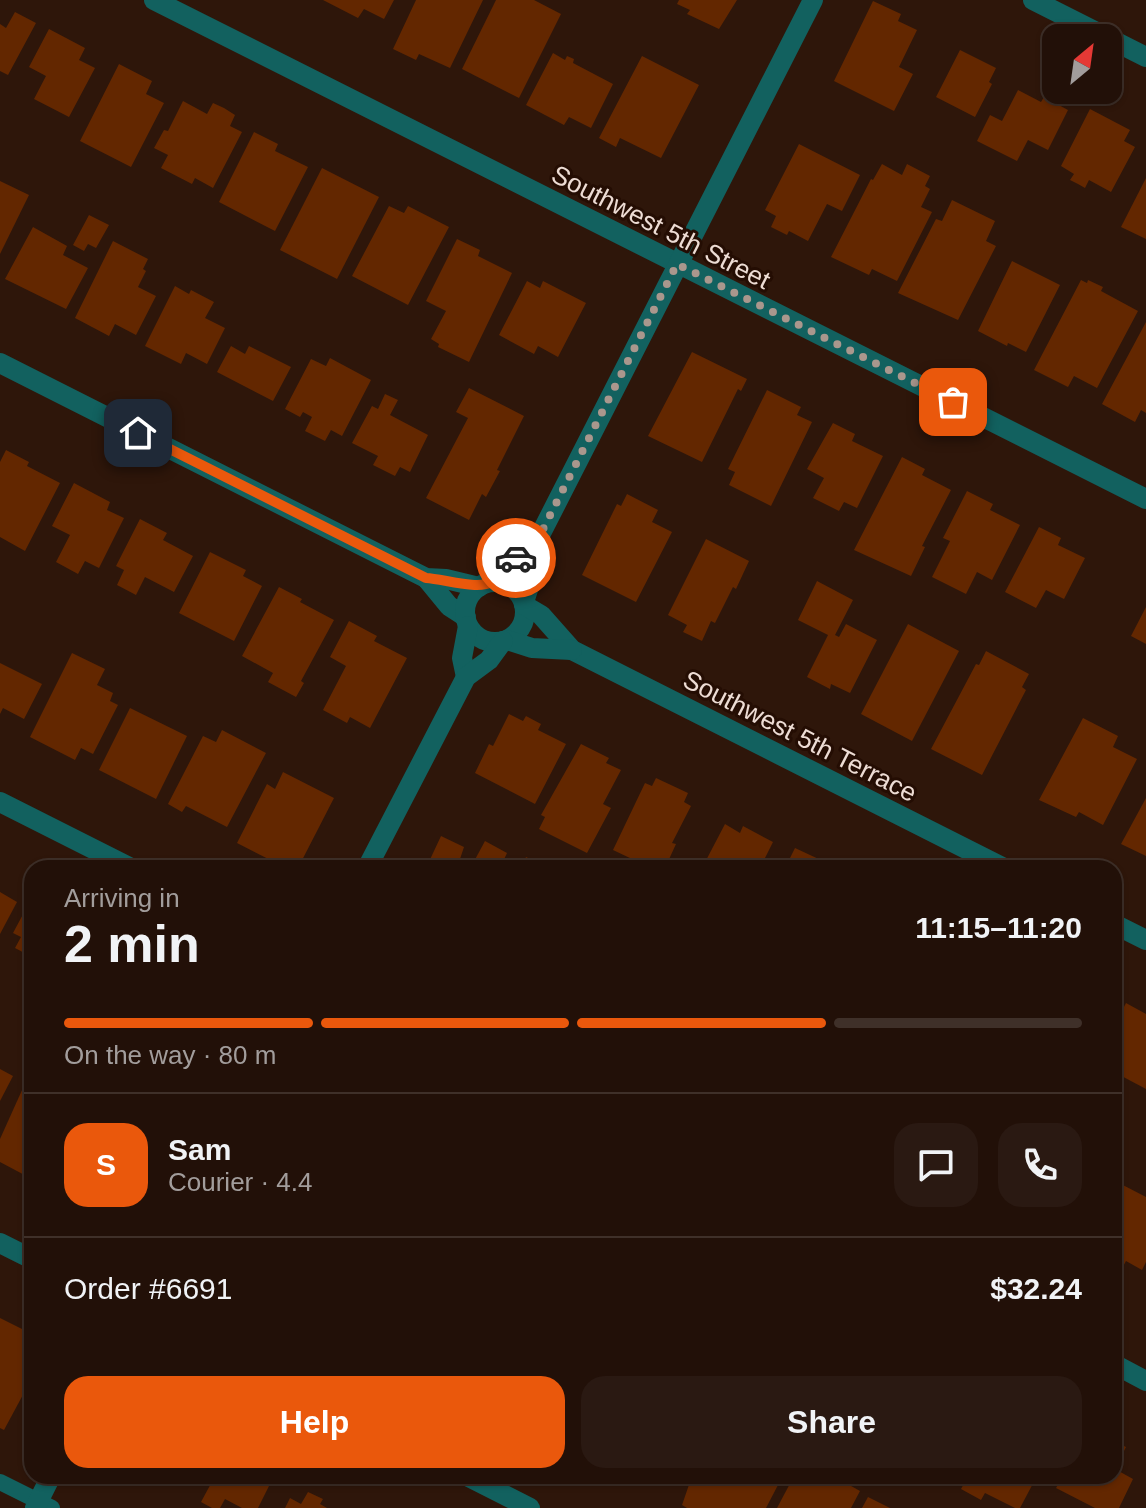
<!DOCTYPE html>
<html lang="en">
<head>
<meta charset="utf-8">
<style>
  :root { --surface:#221008; --page:#2a1912; --text:#f1f3f6; --muted:#a29d9c; --line:#3f3029; --accent:#ea580c }
  body { margin:0; font-family:Arial,sans-serif; background:var(--page); color:var(--text); height:100vh; display:flex; flex-direction:column; font-size:30px; white-space:nowrap }
  * { box-sizing:border-box; margin:0 }
  p { font-size:26px; color:var(--muted) }
  .icon { flex:none; width:44px; height:44px; fill:none; stroke:currentColor; stroke-width:2; stroke-linecap:round; stroke-linejoin:round }
  .map { position:relative; flex:1; overflow:hidden }
  .panel { position:absolute; left:24px; top:860px; width:1098px; height:624px; display:flex; flex-direction:column; background:var(--surface); border-radius:24px; box-shadow:0 2px 6px #0004,0 0 0 2px var(--line) }
  .panel>* { flex:none }
  .needle { width:52px; rotate:29deg }
  .tools { position:absolute; left:1042px; top:24px; display:grid; gap:16px }
  .tools a { display:grid; place-items:center; width:80px; height:80px; border-radius:16px; background:var(--surface); box-shadow:0 2px 6px #0004,0 0 0 2px var(--line); font-size:40px }
  .pin { position:absolute; display:grid; place-items:center; width:68px; height:68px; color:#fff; margin:-34px; border-radius:16px; box-shadow:0 4px 12px #0006 }
  .courier { position:absolute; display:grid; place-items:center; width:80px; height:80px; margin:-40px; border:6px solid #ea580c; border-radius:50%; background:#fff; color:#222; box-shadow:0 2px 10px #0007 }
  .headline em { font-style:normal; font-weight:700 }
  .headline div { display:flex; flex-direction:column-reverse }
  .headline { display:flex; align-items:center; justify-content:space-between; height:136px; padding:0 40px }
  h1 { font-size:52px; font-weight:700; line-height:60px }
  .bar { display:grid; grid-template-columns:repeat(4,1fr); gap:12px 8px; align-content:center; height:96px; padding:0 40px }
  .bar i { height:10px; border-radius:6px; background:var(--line) }
  .bar .current { background:var(--accent) }
  .bar p { grid-column:span 4 }
  .line { display:flex; align-items:center; gap:20px; padding:0 40px; border-top:2px solid var(--line) }
  .line div { flex:1 }
  .round { display:grid; place-items:center; flex:none; width:84px; height:84px; border-radius:24px; background:var(--page) }
  .action { display:flex; gap:16px; margin-top:auto; padding:16px 40px }
  .action a { flex:1; height:92px; border-radius:24px; background:var(--accent); color:#fff; font-size:32px; font-weight:700; line-height:92px; text-align:center }
  .action a+a { background:var(--page); color:var(--text) }
  .map>svg:first-child { display:block }
</style>
</head>
<body>
<div class="map">
<svg width="1146" height="1508" viewBox="0 0 1146 1508">
  <rect width="100%" height="100%" fill="#2e160a"/>
  <!-- building -->
  <g fill="#632700">
    <polygon points="323,0 394,0 384,19 364,9 358,18"/>
    <polygon points="416,0 483,0 450,68 419,54 416,60 393,49"/>
    <polygon points="496,0 534,0 561,14 519,98 462,69"/>
    <polygon points="679,0 737,0 719,29 687,14 690,10 677,4"/>
    <polygon points="873,1 901,14 898,21 917,30 899,67 913,74 894,111 834,81"/>
    <polygon points="15,12 36,23 8,75 0,71 0,24 6,28"/>
    <polygon points="49,29 85,48 79,60 95,68 69,117 34,99 46,76 29,67"/>
    <polygon points="960,50 996,68 989,82 992,84 975,117 936,97"/>
    <polygon points="553,53 565,60 567,56 574,59 573,63 613,84 591,128 569,117 564,125 526,105"/>
    <polygon points="642,56 699,85 661,158 620,138 616,147 599,138"/>
    <polygon points="119,64 152,81 146,94 164,103 131,167 80,141"/>
    <polygon points="1018,90 1041,102 1044,97 1068,110 1048,150 1028,140 1017,161 977,141 990,115 1002,121"/>
    <polygon points="183,101 207,114 213,103 224,108 235,115 230,126 242,132 213,188 195,178 192,184 161,168 168,155 154,148 164,130 168,131"/>
    <polygon points="1090,109 1130,130 1124,141 1135,147 1111,192 1089,180 1085,188 1078,184 1070,180 1074,174 1061,166"/>
    <polygon points="254,132 278,144 275,151 308,167 275,231 219,202"/>
    <polygon points="799,144 860,175 842,211 827,204 808,241 789,231 787,235 771,227 776,216 765,210"/>
    <polygon points="882,164 902,175 907,164 930,176 925,186 930,189 921,207 932,212 897,281 872,269 869,275 831,257 871,179 873,180"/>
    <polygon points="322,168 379,197 337,279 280,250"/>
    <polygon points="1146,178 1146,239 1121,227"/>
    <polygon points="0,181 29,195 0,254"/>
    <polygon points="952,200 995,221 986,241 996,246 958,320 898,293 936,219 942,221"/>
    <polygon points="389,206 404,213 408,206 449,227 408,305 352,276"/>
    <polygon points="89,215 109,225 96,248 88,244 84,251 73,245"/>
    <polygon points="33,227 67,246 63,255 88,268 66,309 5,279"/>
    <polygon points="457,239 480,250 478,256 512,273 469,362 438,347 439,344 431,339 446,311 426,301"/>
    <polygon points="113,241 148,259 143,269 146,271 138,287 156,296 136,335 115,324 109,336 75,318"/>
    <polygon points="1012,261 1060,285 1026,352 1008,343 1007,346 978,331"/>
    <polygon points="1081,280 1087,283 1088,280 1103,287 1101,291 1138,311 1097,388 1074,376 1068,387 1034,370"/>
    <polygon points="527,281 540,288 543,281 586,303 558,357 538,346 534,354 499,335"/>
    <polygon points="175,286 189,294 191,290 214,302 205,318 225,328 207,364 186,353 181,364 145,346"/>
    <polygon points="1146,322 1146,413 1141,410 1135,422 1102,404"/>
    <polygon points="231,346 245,354 249,346 291,367 273,401 217,372"/>
    <polygon points="692,352 747,379 741,391 738,389 702,462 648,436"/>
    <polygon points="330,358 371,380 342,436 331,430 325,441 305,431 312,417 303,412 300,417 285,409 311,359 326,366"/>
    <polygon points="469,388 524,416 497,470 500,471 486,497 482,494 469,520 426,498 468,418 456,412"/>
    <polygon points="767,390 801,407 797,415 812,422 771,506 729,485 735,472 728,469"/>
    <polygon points="385,394 398,400 390,415 428,435 410,472 400,467 395,476 373,465 378,456 352,443 372,406 378,409"/>
    <polygon points="833,423 855,434 852,441 883,456 857,508 844,502 839,511 813,498 824,478 807,469"/>
    <polygon points="6,450 29,462 27,466 60,483 25,551 0,537 0,462"/>
    <polygon points="902,457 925,469 922,475 951,490 922,546 925,547 911,576 854,550"/>
    <polygon points="74,483 110,502 107,510 124,518 99,568 85,561 78,574 56,562 70,535 52,526"/>
    <polygon points="967,491 993,504 990,510 1020,525 992,580 977,572 966,594 932,577 950,541 943,538"/>
    <polygon points="627,494 658,510 652,522 672,532 636,602 582,575 617,504 621,506"/>
    <polygon points="140,519 167,533 163,540 193,556 174,592 145,577 136,595 117,585 124,570 116,566"/>
    <polygon points="1039,527 1061,538 1058,545 1085,558 1064,599 1046,590 1036,608 1005,592"/>
    <polygon points="706,539 749,561 736,589 733,587 715,623 711,621 702,641 683,632 687,625 668,615"/>
    <polygon points="210,552 246,570 243,576 262,586 234,641 179,613"/>
    <polygon points="817,581 853,600 835,635 839,637 846,624 877,640 850,693 831,684 830,689 807,677 828,635 798,620"/>
    <polygon points="279,587 302,599 300,602 334,620 301,681 304,683 296,697 268,682 273,673 242,656"/>
    <polygon points="1146,607 1146,644 1131,636"/>
    <polygon points="349,621 377,636 374,641 407,658 370,728 350,717 347,723 323,710 346,666 330,657"/>
    <polygon points="908,624 959,651 912,741 861,714"/>
    <polygon points="986,651 1029,674 1022,687 1026,690 982,775 931,749 976,664 979,665"/>
    <polygon points="72,653 105,669 97,685 113,693 110,701 118,705 93,754 81,748 75,760 30,737"/>
    <polygon points="0,663 42,684 24,719 3,708 0,714"/>
    <polygon points="130,708 187,736 156,799 99,770"/>
    <polygon points="509,714 523,721 526,716 541,724 538,730 566,744 535,804 475,773 489,744 493,746"/>
    <polygon points="1083,718 1118,736 1113,747 1137,759 1103,825 1079,812 1076,817 1039,800"/>
    <polygon points="222,730 266,753 227,827 186,806 182,812 168,804 203,736 216,742"/>
    <polygon points="581,744 609,758 606,763 621,770 603,804 611,808 587,853 539,829 545,817 541,815"/>
    <polygon points="283,772 334,798 298,868 286,868 237,843 267,784 275,789"/>
    <polygon points="656,778 688,793 684,802 691,806 672,843 676,844 665,868 661,866 660,868 651,868 613,850 645,783 652,786"/>
    <polygon points="1146,798 1146,856 1121,844"/>
    <polygon points="725,824 740,833 743,826 773,842 760,868 731,868 725,865 723,868 702,868"/>
    <polygon points="441,836 464,847 457,868 426,868"/>
    <polygon points="485,841 507,853 500,868 471,867"/>
    <polygon points="795,848 838,868 785,868"/>
    <polygon points="526,857 548,868 521,868"/>
    <polygon points="0,892 17,902 0,934"/>
    <polygon points="28,905 32,907 32,957 15,948 21,937 13,933"/>
    <polygon points="1126,1003 1146,1014 1146,1089 1114,1072 1114,1026"/>
    <polygon points="0,1069 13,1076 0,1101"/>
    <polygon points="27,1079 32,1082 32,1179 0,1162 0,1139"/>
    <polygon points="1119,1183 1146,1197 1146,1262 1142,1270 1126,1261 1120,1272 1117,1270 1114,1276 1114,1193"/>
    <polygon points="0,1318 32,1334 32,1378 4,1430 0,1428"/>
    <polygon points="1114,1441 1126,1447 1115,1469 1133,1479 1119,1508 1095,1508 1056,1488 1063,1476 1114,1476"/>
    <polygon points="215,1476 274,1476 258,1508 242,1508 225,1499 220,1508 212,1508 201,1502"/>
    <polygon points="692,1476 761,1476 778,1485 766,1508 687,1508 682,1505"/>
    <polygon points="794,1476 838,1476 837,1478 860,1491 851,1508 777,1508"/>
    <polygon points="968,1476 1037,1476 1020,1508 1015,1508 985,1493 981,1500 961,1489"/>
    <polygon points="308,1492 323,1499 320,1504 327,1508 285,1508 290,1498 301,1504"/>
    <polygon points="868,1497 890,1508 862,1508"/>
  </g>
  <g fill="none" stroke-linecap="round" stroke-linejoin="round">
    <!-- lane -->
    <polyline stroke="#12615f" stroke-width="16" points="0,1482 52,1508"/>
    <!-- street -->
    <g stroke="#12615f" stroke-width="20">
      <polyline points="154,0 1146,499"/>
      <polyline points="1033,0 1146,57"/>
      <polyline points="0,363 426,578 446,579 479,587"/>
      <polyline points="426,578 449,606 466,617"/>
      <polyline points="493,582 520,552 534,547"/>
      <circle cx="495" cy="612" r="30"/>
      <polyline points="524,602 537,562 534,547 813,0"/>
      <polyline points="524,605 541,615 572,650 1004,868"/>
      <polyline points="507,640 532,648 572,650"/>
      <polyline points="466,677 462,658 468,626"/>
      <polyline points="0,802 131,868"/>
      <polyline points="367,868 466,677 489,660 503,641"/>
      <polyline points="1114,924 1146,940"/>
      <polyline points="0,1243 32,1259"/>
      <polyline points="1114,1364 1146,1381"/>
      <polyline points="467,1476 530,1508"/>
      <polyline points="35,1508 51,1476"/>
    </g>
  </g>
  <g fill="none" stroke-linecap="round" stroke-linejoin="round">
    <!-- done -->
    <polyline stroke="#aa978d" stroke-width="8" stroke-dasharray="0 14.4" points="516,558 520,552 534,547 677,264 953,402"/>
    <!-- route -->
    <path stroke="#ea580c" stroke-width="10" d="M138 433 426 578C444 579 477 590 492 582 501 578 509 565 516 558"/>
  </g>
  <g text-anchor="middle" dominant-baseline="central" stroke-width="6" stroke-linejoin="round" paint-order="stroke">
    <!-- street labels -->
    <g font-size="26" fill="#eddcd4" stroke="#240d03">
      <text transform="translate(661 227) rotate(27)">Southwest 5th Street</text>
      <text transform="translate(800 736) rotate(27)">Southwest 5th Terrace</text>
    </g>
  </g>
</svg>
<div class="tools">
<a><svg class="needle" viewBox="-14 -14 28 28"><path d="M0-13l5 13h-10z" fill="#e53935"/><path d="M0 13l5-13h-10z" fill="#a29d9c"/></svg></a>
</div>
<div class="pin" style="left:953px;top:402px;background:#ea580c"><svg class="icon" aria-label="bag" viewBox="0 0 24 24"><path d="M5 8h14l-1 12H6zM9 8a3 3 0 0 1 6 0"/></svg></div>
<div class="pin" style="left:138px;top:433px;background:#1f2937"><svg class="icon" aria-label="home" viewBox="0 0 24 24"><path d="M3 11l9-7 9 7M6 9v11h12V9"/></svg></div>
<div class="courier" style="left:516px;top:558px"><svg class="icon" aria-label="car" viewBox="0 0 24 24"><path d="M5 17H2v-5l4-1 3-4h7l3 4 3 1v5h-3M9 17h6M6 11h13"/><circle cx="7" cy="17" r="2"/><circle cx="17" cy="17" r="2"/></svg></div>
<section class="panel">
<div class="headline"><div><h1>2 min</h1><p>Arriving in</p></div><em>11:15–11:20</em></div>
<div class="bar"><i class="current"></i><i class="current"></i><i class="current"></i><i></i><p>On the way · 80 m</p></div>
<div class="line" style="height:144px"><b class="round" style="background:var(--accent);color:#fff">S</b><div><b>Sam</b><p>Courier · 4.4</p></div><a class="round"><svg class="icon" aria-label="chat" viewBox="0 0 24 24"><path d="M4 5h16v11H9l-5 4z"/></svg></a><a class="round"><svg class="icon" aria-label="phone" viewBox="0 0 24 24"><path d="M5 4h4l2 5-3 2q2 4 5 5l2-3 5 2v4C11 20 4 13 5 4z"/></svg></a></div>
<div class="line" style="height:104px"><div>Order #6691</div><b>$32.24</b></div>
<div class="action"><a>Help</a><a>Share</a></div>
</section>
</div>
</body>
</html>
